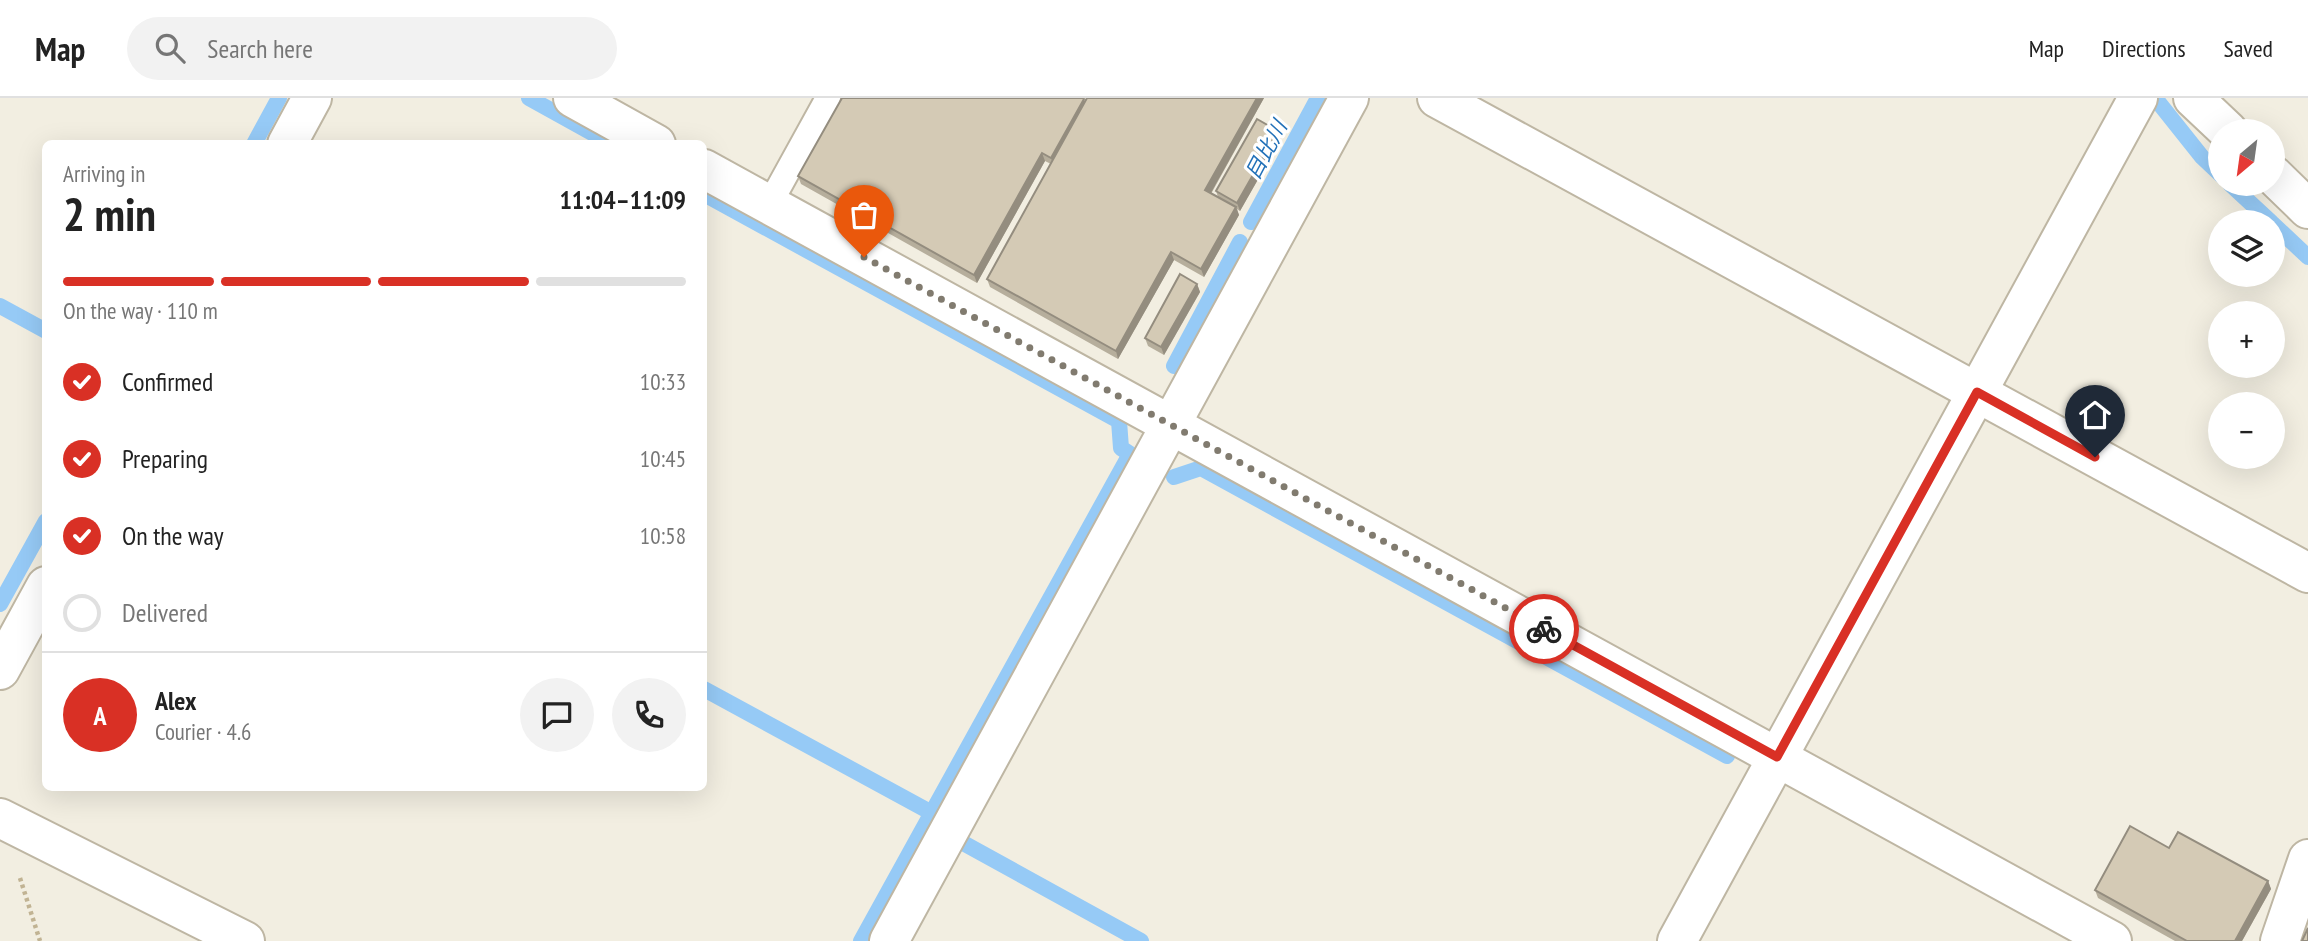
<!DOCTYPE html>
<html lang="en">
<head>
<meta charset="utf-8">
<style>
  :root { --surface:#fff; --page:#f2f2f2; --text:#222; --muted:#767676; --line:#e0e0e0; --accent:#d93025 }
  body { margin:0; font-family:"PT Sans Narrow","Noto Sans JP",sans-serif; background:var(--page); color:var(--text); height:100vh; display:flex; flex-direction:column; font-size:26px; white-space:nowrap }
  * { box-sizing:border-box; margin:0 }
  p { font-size:23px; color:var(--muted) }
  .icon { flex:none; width:38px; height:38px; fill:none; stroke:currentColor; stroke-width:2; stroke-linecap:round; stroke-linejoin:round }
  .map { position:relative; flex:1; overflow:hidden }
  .drawer { position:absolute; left:42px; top:42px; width:665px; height:651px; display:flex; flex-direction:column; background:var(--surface); border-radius:10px; box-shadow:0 7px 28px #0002 }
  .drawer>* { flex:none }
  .needle { width:46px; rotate:209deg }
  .fabs { position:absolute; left:2208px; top:21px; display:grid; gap:14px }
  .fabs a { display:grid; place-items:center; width:77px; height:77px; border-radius:50%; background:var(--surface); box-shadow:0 7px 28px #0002; font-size:35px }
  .pin { position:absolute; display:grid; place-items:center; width:60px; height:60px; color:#fff; margin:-72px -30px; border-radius:50% 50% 50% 0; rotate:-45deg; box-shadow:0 0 7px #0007 }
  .pin .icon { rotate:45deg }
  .courier { position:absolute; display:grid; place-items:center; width:70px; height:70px; margin:-35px; border:5px solid #d93025; border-radius:50%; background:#fff; color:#222; box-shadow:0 2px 9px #0007 }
  .summary em { font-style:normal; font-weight:700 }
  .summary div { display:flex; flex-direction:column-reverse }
  .summary { display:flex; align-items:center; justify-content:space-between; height:119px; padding:0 21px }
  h1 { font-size:46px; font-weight:700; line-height:52px }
  .bar { display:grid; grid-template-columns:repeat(4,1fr); gap:10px 7px; align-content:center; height:84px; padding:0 21px }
  .bar i { height:9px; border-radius:5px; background:var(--line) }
  .bar .selected { background:var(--accent) }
  .bar p { grid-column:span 4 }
  .line { display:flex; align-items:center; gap:18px; padding:0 21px; border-top:2px solid var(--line) }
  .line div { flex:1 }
  .round { display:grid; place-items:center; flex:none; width:74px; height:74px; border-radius:37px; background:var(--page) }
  ol { padding:0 21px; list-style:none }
  li { display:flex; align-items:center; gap:21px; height:77px }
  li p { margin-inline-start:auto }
  li .icon { padding:7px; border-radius:50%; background:var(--accent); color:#fff; stroke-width:4 }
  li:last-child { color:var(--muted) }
  li i { width:38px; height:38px; border:4px solid var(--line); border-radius:50% }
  header { display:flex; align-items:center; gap:42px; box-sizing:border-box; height:98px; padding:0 35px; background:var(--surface); border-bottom:2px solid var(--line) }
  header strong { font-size:33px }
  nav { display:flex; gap:38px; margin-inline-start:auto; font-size:24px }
  .search { width:490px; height:63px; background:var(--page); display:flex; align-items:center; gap:18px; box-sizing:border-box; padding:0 24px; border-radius:38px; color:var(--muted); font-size:26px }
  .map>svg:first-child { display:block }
</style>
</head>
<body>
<header>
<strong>Map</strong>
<div class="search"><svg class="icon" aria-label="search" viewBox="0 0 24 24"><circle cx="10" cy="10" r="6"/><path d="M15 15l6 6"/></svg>Search here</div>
<nav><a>Map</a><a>Directions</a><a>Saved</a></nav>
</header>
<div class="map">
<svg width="2308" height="843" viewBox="0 0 2308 843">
  <rect width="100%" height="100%" fill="#f2eee1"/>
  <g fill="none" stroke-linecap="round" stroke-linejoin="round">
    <!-- stream -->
    <g stroke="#96caf6" stroke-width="16">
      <polyline points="529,0 612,46"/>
      <polyline points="2159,5 2202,59 2221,77"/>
      <polyline points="254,46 279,0"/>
      <polyline points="2230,86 2271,124"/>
      <polyline points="704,96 1119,323 1121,350 1130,356 861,843"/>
      <polyline points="1251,124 1318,0"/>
      <polyline points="2273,126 2308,159"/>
      <polyline points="0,208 46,233"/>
      <polyline points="1174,268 1240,144"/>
      <polyline points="1174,379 1201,370 1727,658"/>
      <polyline points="0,506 46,423"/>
      <polyline points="704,591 932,715"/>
      <polyline points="965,746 1141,843"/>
    </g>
    <defs>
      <polyline id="service" points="769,107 828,0"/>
      <g id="minor">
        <polyline points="573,0 656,46"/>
        <polyline points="1437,0 2308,475"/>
        <polyline points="2193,0 2228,33"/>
        <polyline points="287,46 312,0"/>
        <polyline points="704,71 2112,843"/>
        <polyline points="2273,77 2308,111"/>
        <polyline points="0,572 46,488"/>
        <polyline points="0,720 245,843"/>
        <polyline points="889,843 1349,0"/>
        <polyline points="1677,843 2138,0"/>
        <polyline points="2280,843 2308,761"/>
      </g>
    </defs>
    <!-- service casing -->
    <use href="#service" stroke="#beb6a3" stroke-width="28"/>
    <!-- minor casing -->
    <use href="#minor" stroke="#beb6a3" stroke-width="42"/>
    <!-- path -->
    <polyline stroke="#c1b393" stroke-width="4.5" stroke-dasharray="3.5 3.5" stroke-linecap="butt" points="20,780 40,843"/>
    <!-- service -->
    <use href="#service" stroke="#fff" stroke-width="24"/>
    <!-- minor -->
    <use href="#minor" stroke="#fff" stroke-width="38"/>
  </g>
  <!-- wall -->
  <g fill="#b6ae9c">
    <polygon points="1264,0 1211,96 1218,99 1216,93 1278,33 1281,41 1240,113 1237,111 1239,117 1204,179 1174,162 1118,261 990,189 987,181 1051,66 1045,63 977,185 801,86 798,78 1085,4"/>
    <polygon points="1197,186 1200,194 1164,257 1148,248 1145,240"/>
    <polygon points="2169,750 2268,783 2271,791 2242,843 2175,843 2098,800 2095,792"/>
  </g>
  <!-- shaded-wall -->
  <g fill="#948d7f">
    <polygon points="1257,0 1264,0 1208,100 1205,92"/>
    <polygon points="1084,1 1087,9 1054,68 1051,60"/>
    <polygon points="1278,33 1281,41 1240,113 1237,105"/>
    <polygon points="1042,55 1045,63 977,185 974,177"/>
    <polygon points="1236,109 1239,117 1204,179 1201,171"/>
    <polygon points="1171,154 1174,162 1118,261 1116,253"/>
    <polygon points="1197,186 1200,194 1164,257 1161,249"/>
    <polygon points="2268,783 2271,791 2242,843 2235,843"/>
  </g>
  <!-- building -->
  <g fill="#d4cab5" stroke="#948d7f" stroke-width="2">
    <polygon points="842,0 1083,0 1084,1 1051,60 1042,55 974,177 798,78"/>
    <polygon points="1087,0 1257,0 1205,92 1236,109 1201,171 1171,154 1116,253 987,181"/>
    <polygon points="1257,21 1278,33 1237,105 1216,93"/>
    <polygon points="1180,176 1197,186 1161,249 1145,240"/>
    <polygon points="2130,728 2169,750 2178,734 2268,783 2235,843 2187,843 2095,792"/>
    <polygon points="2308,830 2308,843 2302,843"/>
  </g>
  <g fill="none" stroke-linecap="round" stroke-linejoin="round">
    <!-- done -->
    <polyline stroke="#817b6f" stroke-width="7" stroke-dasharray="0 12.6" points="864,159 1544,531"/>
    <!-- route -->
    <polyline stroke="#d93025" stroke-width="9" points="1544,531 1777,659 1977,294 2095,359"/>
  </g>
  <g text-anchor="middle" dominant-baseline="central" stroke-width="6" stroke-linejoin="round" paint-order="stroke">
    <!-- water labels -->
    <g font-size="21" font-style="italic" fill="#2271b8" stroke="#fff">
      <text transform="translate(1266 52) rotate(-62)">目比川</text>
    </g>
  </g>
</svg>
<div class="fabs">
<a><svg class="needle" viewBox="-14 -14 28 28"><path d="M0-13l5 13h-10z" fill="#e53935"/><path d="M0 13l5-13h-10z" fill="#767676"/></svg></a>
<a><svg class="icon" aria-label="layers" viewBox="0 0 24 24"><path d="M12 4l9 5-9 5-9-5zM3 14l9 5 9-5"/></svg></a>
<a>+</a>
<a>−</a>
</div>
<div class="pin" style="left:864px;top:159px;background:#ea580c"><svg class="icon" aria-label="bag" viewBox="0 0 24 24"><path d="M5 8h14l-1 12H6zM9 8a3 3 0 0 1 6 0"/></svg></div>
<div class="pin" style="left:2095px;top:359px;background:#1f2937"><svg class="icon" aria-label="home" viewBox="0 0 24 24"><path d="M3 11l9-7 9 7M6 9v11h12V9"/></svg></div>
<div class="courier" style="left:1544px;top:531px"><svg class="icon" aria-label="bike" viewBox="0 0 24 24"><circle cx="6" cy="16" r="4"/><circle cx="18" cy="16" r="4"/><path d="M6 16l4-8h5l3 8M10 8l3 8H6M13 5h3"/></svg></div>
<section class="drawer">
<div class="summary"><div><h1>2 min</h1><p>Arriving in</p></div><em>11:04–11:09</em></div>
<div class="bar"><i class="selected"></i><i class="selected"></i><i class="selected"></i><i></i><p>On the way · 110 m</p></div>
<ol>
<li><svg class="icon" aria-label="check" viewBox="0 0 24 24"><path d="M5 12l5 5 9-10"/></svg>Confirmed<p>10:33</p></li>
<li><svg class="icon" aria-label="check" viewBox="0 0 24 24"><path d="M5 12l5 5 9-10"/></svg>Preparing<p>10:45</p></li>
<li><svg class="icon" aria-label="check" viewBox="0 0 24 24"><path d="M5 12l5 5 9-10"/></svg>On the way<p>10:58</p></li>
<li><i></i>Delivered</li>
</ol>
<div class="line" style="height:126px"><b class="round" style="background:var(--accent);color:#fff">A</b><div><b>Alex</b><p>Courier · 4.6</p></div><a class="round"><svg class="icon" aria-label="chat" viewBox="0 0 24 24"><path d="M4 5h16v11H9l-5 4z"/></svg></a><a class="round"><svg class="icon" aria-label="phone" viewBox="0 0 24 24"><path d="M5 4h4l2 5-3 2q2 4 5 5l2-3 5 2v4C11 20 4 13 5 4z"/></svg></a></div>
</section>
</div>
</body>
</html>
